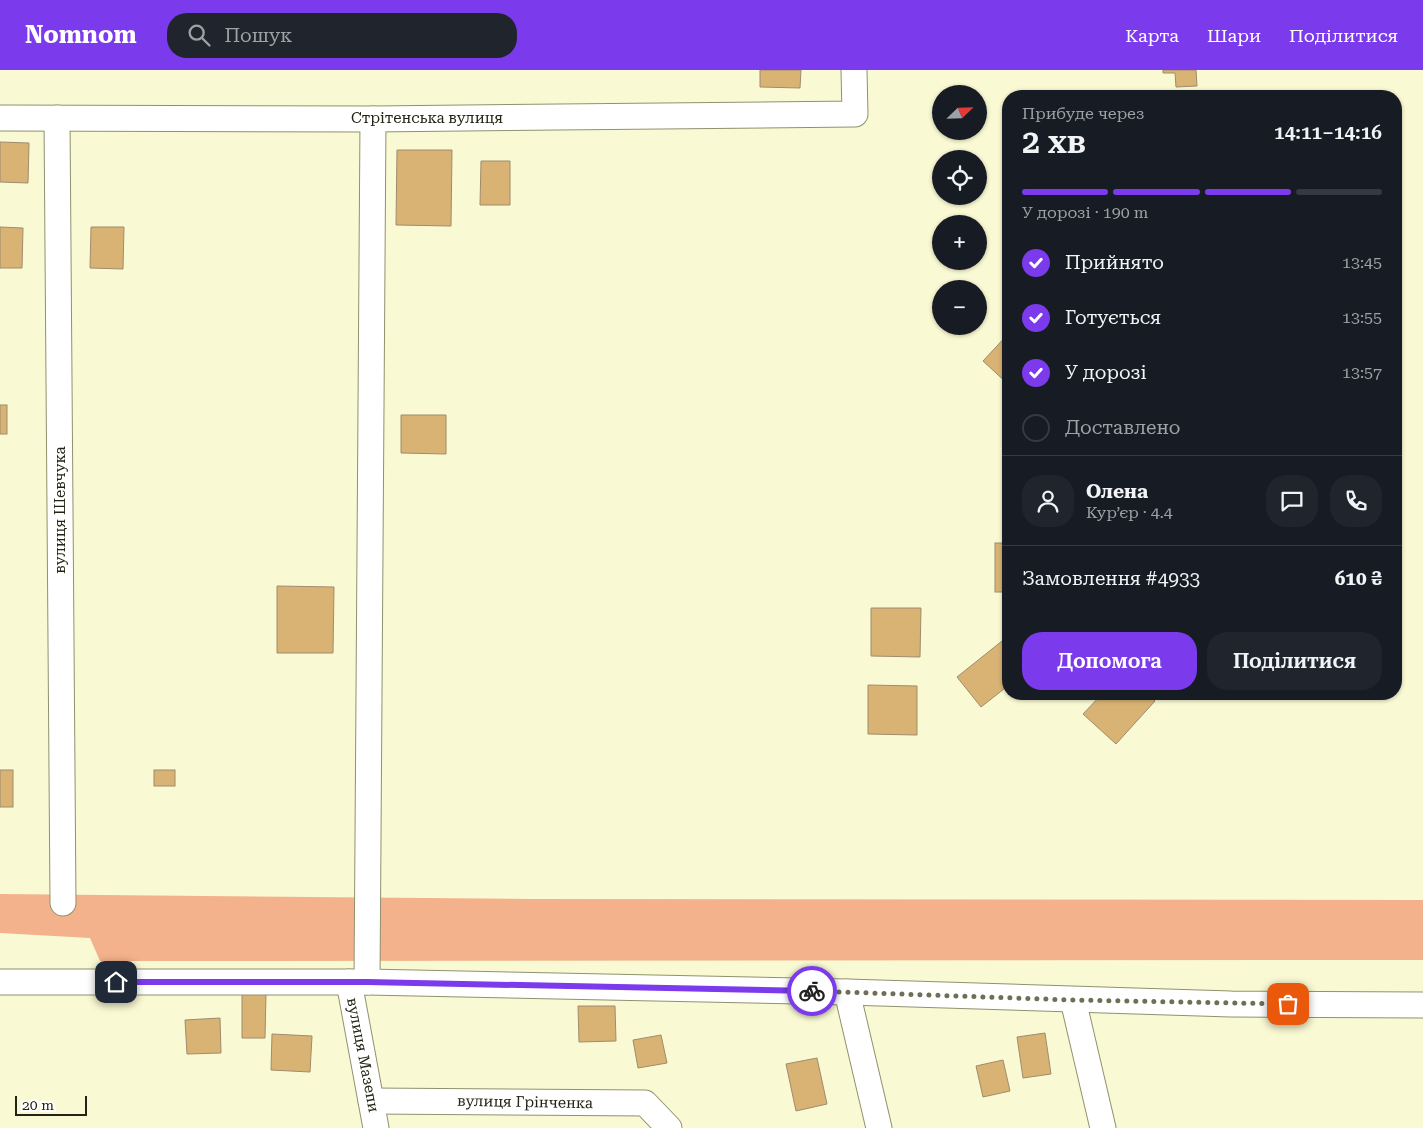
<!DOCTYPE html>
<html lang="uk">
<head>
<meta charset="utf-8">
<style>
  :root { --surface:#171b24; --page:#20242c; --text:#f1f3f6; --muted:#9ea1a6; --line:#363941; --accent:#7c3aed }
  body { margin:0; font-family:"Roboto Serif",serif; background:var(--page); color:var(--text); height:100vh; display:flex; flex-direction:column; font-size:19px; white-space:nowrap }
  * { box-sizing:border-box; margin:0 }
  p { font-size:16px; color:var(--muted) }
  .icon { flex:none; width:28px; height:28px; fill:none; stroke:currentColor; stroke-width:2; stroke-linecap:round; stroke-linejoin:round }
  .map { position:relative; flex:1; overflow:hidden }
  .side { position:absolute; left:1002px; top:20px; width:400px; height:610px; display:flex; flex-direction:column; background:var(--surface); border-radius:20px; box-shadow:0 1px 4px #0004 }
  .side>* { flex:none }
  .needle { width:32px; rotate:67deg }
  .buttons { position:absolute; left:932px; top:15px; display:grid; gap:10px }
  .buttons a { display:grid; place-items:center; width:55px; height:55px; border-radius:50%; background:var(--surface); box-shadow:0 1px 4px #0004; font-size:25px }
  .scale { position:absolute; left:15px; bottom:12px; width:72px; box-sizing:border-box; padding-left:5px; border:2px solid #242416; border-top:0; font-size:14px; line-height:18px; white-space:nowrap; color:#242416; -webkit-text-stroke:4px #fff; paint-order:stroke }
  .pin { position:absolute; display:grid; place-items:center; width:42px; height:42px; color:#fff; margin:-21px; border-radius:10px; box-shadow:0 2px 8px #0006 }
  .courier { position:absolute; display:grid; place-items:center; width:50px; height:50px; margin:-25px; border:4px solid #7c3aed; border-radius:50%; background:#fff; color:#222; box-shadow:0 1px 6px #0007 }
  .summary em { font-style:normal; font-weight:600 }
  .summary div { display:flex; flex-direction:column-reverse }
  .summary { display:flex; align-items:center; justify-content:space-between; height:85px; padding:0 20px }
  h1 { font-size:32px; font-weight:600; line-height:38px }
  .bar { display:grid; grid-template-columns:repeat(4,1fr); gap:8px 5px; align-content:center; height:60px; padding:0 20px }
  .bar i { height:6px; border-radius:4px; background:var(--line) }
  .bar .selected { background:var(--accent) }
  .bar p { grid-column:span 4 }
  .line { display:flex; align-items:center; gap:12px; padding:0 20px; border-top:1px solid var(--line) }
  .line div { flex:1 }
  .round { display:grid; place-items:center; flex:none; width:52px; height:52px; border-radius:20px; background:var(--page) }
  ol { padding:0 20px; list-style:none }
  li { display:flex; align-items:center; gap:15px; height:55px }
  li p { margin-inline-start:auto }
  li .icon { padding:5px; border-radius:50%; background:var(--accent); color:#fff; stroke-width:4 }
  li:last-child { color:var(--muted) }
  li i { width:28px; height:28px; border:2px solid var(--line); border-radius:50% }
  .primary-button { display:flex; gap:10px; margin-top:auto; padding:10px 20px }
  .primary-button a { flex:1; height:58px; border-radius:20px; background:var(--accent); color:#fff; font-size:20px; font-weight:600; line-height:58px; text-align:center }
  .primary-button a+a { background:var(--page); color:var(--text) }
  header { display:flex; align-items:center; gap:30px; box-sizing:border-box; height:70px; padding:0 25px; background:var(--accent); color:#fff }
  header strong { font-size:24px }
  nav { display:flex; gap:28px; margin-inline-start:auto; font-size:18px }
  .search { width:350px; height:45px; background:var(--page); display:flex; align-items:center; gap:12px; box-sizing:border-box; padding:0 18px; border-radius:20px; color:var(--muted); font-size:19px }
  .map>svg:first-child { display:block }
</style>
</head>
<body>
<header>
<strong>Nomnom</strong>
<div class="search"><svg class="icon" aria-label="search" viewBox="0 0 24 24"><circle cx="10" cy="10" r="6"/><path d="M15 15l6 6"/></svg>Пошук</div>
<nav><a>Карта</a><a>Шари</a><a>Поділитися</a></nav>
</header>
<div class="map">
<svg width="1423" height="1058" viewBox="0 0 1423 1058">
  <rect width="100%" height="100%" fill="#f9f9d3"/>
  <!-- forest -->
  <polygon fill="#f3b28b" points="0,824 531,829 1423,830 1423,890 100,891 90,868 0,863"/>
  <!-- building -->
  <g fill="#d9b374" stroke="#9f8c6d">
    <polygon points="760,0 801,0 800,18 760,17"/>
    <polygon points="1163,0 1196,0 1197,16 1176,17 1175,3 1163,3"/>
    <polygon points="0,72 29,73 28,113 0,112"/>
    <polygon points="397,80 452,80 451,156 396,155"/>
    <polygon points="481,91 510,91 510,135 480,135"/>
    <polygon points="0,157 23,158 22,198 0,198"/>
    <polygon points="91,157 124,157 123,199 90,198"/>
    <polygon points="1009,263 1009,315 983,291"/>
    <rect x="0" y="335" width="7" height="29"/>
    <polygon points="401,345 446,345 446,384 401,383"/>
    <rect x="995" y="473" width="14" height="49"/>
    <polygon points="277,516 334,517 333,583 277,583"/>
    <polygon points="871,538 921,538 920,587 871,586"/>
    <polygon points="1002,571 1009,579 1009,615 981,637 957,607"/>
    <polygon points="868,615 917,616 917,665 868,664"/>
    <polygon points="1102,624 1147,624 1155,631 1116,674 1083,644"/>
    <rect x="0" y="700" width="13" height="37"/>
    <rect x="154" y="700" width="21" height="16"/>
    <polygon points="242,924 266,924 265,968 242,968"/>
    <polygon points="578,936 615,936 616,971 579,972"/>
    <polygon points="220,948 221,983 187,984 185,950"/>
    <polygon points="1045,963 1051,1004 1023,1008 1017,967"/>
    <polygon points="272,964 312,966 310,1002 271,1000"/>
    <polygon points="661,965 667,993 638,998 633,970"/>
    <polygon points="817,988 827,1034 796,1041 786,994"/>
    <polygon points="1003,990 1010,1021 983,1027 976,996"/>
  </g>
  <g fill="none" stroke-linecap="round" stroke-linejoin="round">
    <defs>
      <g id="minor">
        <polyline points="0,48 373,49 855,44 854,0"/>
        <polyline points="57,48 63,833"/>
        <polyline points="0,912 367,912 847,922 1231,934 1423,935"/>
        <polyline points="349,912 376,1058"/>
        <polyline points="367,912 373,49"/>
        <polyline points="847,922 879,1058"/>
        <polyline points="1073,930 1103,1058"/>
        <polyline points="371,1031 645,1033 669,1058"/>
      </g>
    </defs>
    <!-- minor casing -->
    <use href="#minor" stroke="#90916e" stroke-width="27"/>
    <!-- minor -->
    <use href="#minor" stroke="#fff" stroke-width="25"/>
  </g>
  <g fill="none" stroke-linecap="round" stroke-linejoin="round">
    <!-- done -->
    <polyline stroke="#6f6f58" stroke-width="5" stroke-dasharray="0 9" points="812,921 1072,930 1288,934"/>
    <!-- route -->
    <polyline stroke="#7c3aed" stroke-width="6" points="116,912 367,912 812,921"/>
  </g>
  <g text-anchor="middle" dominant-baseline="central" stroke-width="4" stroke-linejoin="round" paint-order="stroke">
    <!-- street labels -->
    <g font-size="15" fill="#242416" stroke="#fff">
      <text x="427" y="48">Стрітенська вулиця</text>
      <text transform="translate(60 440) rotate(-90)">вулиця Шевчука</text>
      <text transform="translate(363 985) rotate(79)">вулиця Мазепи</text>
      <text transform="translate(525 1032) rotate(1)">вулиця Грінченка</text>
    </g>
  </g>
</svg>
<div class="buttons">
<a><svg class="needle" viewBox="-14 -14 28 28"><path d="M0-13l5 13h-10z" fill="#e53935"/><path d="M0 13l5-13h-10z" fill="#9ea1a6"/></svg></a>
<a><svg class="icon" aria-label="locate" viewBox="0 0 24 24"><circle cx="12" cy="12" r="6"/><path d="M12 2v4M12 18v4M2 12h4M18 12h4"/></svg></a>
<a>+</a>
<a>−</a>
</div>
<div class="scale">20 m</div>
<div class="pin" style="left:1288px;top:934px;background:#ea580c"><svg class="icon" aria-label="bag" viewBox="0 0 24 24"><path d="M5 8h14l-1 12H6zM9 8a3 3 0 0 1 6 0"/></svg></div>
<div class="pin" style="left:116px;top:912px;background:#1f2937"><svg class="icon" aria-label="home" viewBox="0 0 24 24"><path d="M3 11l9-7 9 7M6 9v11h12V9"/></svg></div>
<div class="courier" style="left:812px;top:921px"><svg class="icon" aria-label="bike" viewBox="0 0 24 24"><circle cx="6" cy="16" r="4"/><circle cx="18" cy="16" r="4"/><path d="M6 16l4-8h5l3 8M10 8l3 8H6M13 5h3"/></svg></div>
<section class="side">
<div class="summary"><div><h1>2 хв</h1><p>Прибуде через</p></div><em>14:11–14:16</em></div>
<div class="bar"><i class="selected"></i><i class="selected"></i><i class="selected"></i><i></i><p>У дорозі · 190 m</p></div>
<ol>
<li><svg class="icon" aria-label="check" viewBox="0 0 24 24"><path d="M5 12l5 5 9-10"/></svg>Прийнято<p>13:45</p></li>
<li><svg class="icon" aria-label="check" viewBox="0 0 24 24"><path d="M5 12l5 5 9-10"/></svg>Готується<p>13:55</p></li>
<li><svg class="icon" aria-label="check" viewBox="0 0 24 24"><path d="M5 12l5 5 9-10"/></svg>У дорозі<p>13:57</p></li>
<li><i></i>Доставлено</li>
</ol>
<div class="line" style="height:90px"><a class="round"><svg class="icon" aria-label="person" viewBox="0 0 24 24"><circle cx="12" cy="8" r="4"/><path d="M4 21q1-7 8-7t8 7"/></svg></a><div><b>Олена</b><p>Кур’єр · 4.4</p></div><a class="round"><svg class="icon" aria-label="chat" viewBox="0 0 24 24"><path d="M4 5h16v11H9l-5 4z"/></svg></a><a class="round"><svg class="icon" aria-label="phone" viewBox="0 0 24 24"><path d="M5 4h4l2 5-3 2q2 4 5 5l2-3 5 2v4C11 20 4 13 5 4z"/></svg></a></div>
<div class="line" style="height:65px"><div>Замовлення #4933</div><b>610 ₴</b></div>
<div class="primary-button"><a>Допомога</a><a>Поділитися</a></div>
</section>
</div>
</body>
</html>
